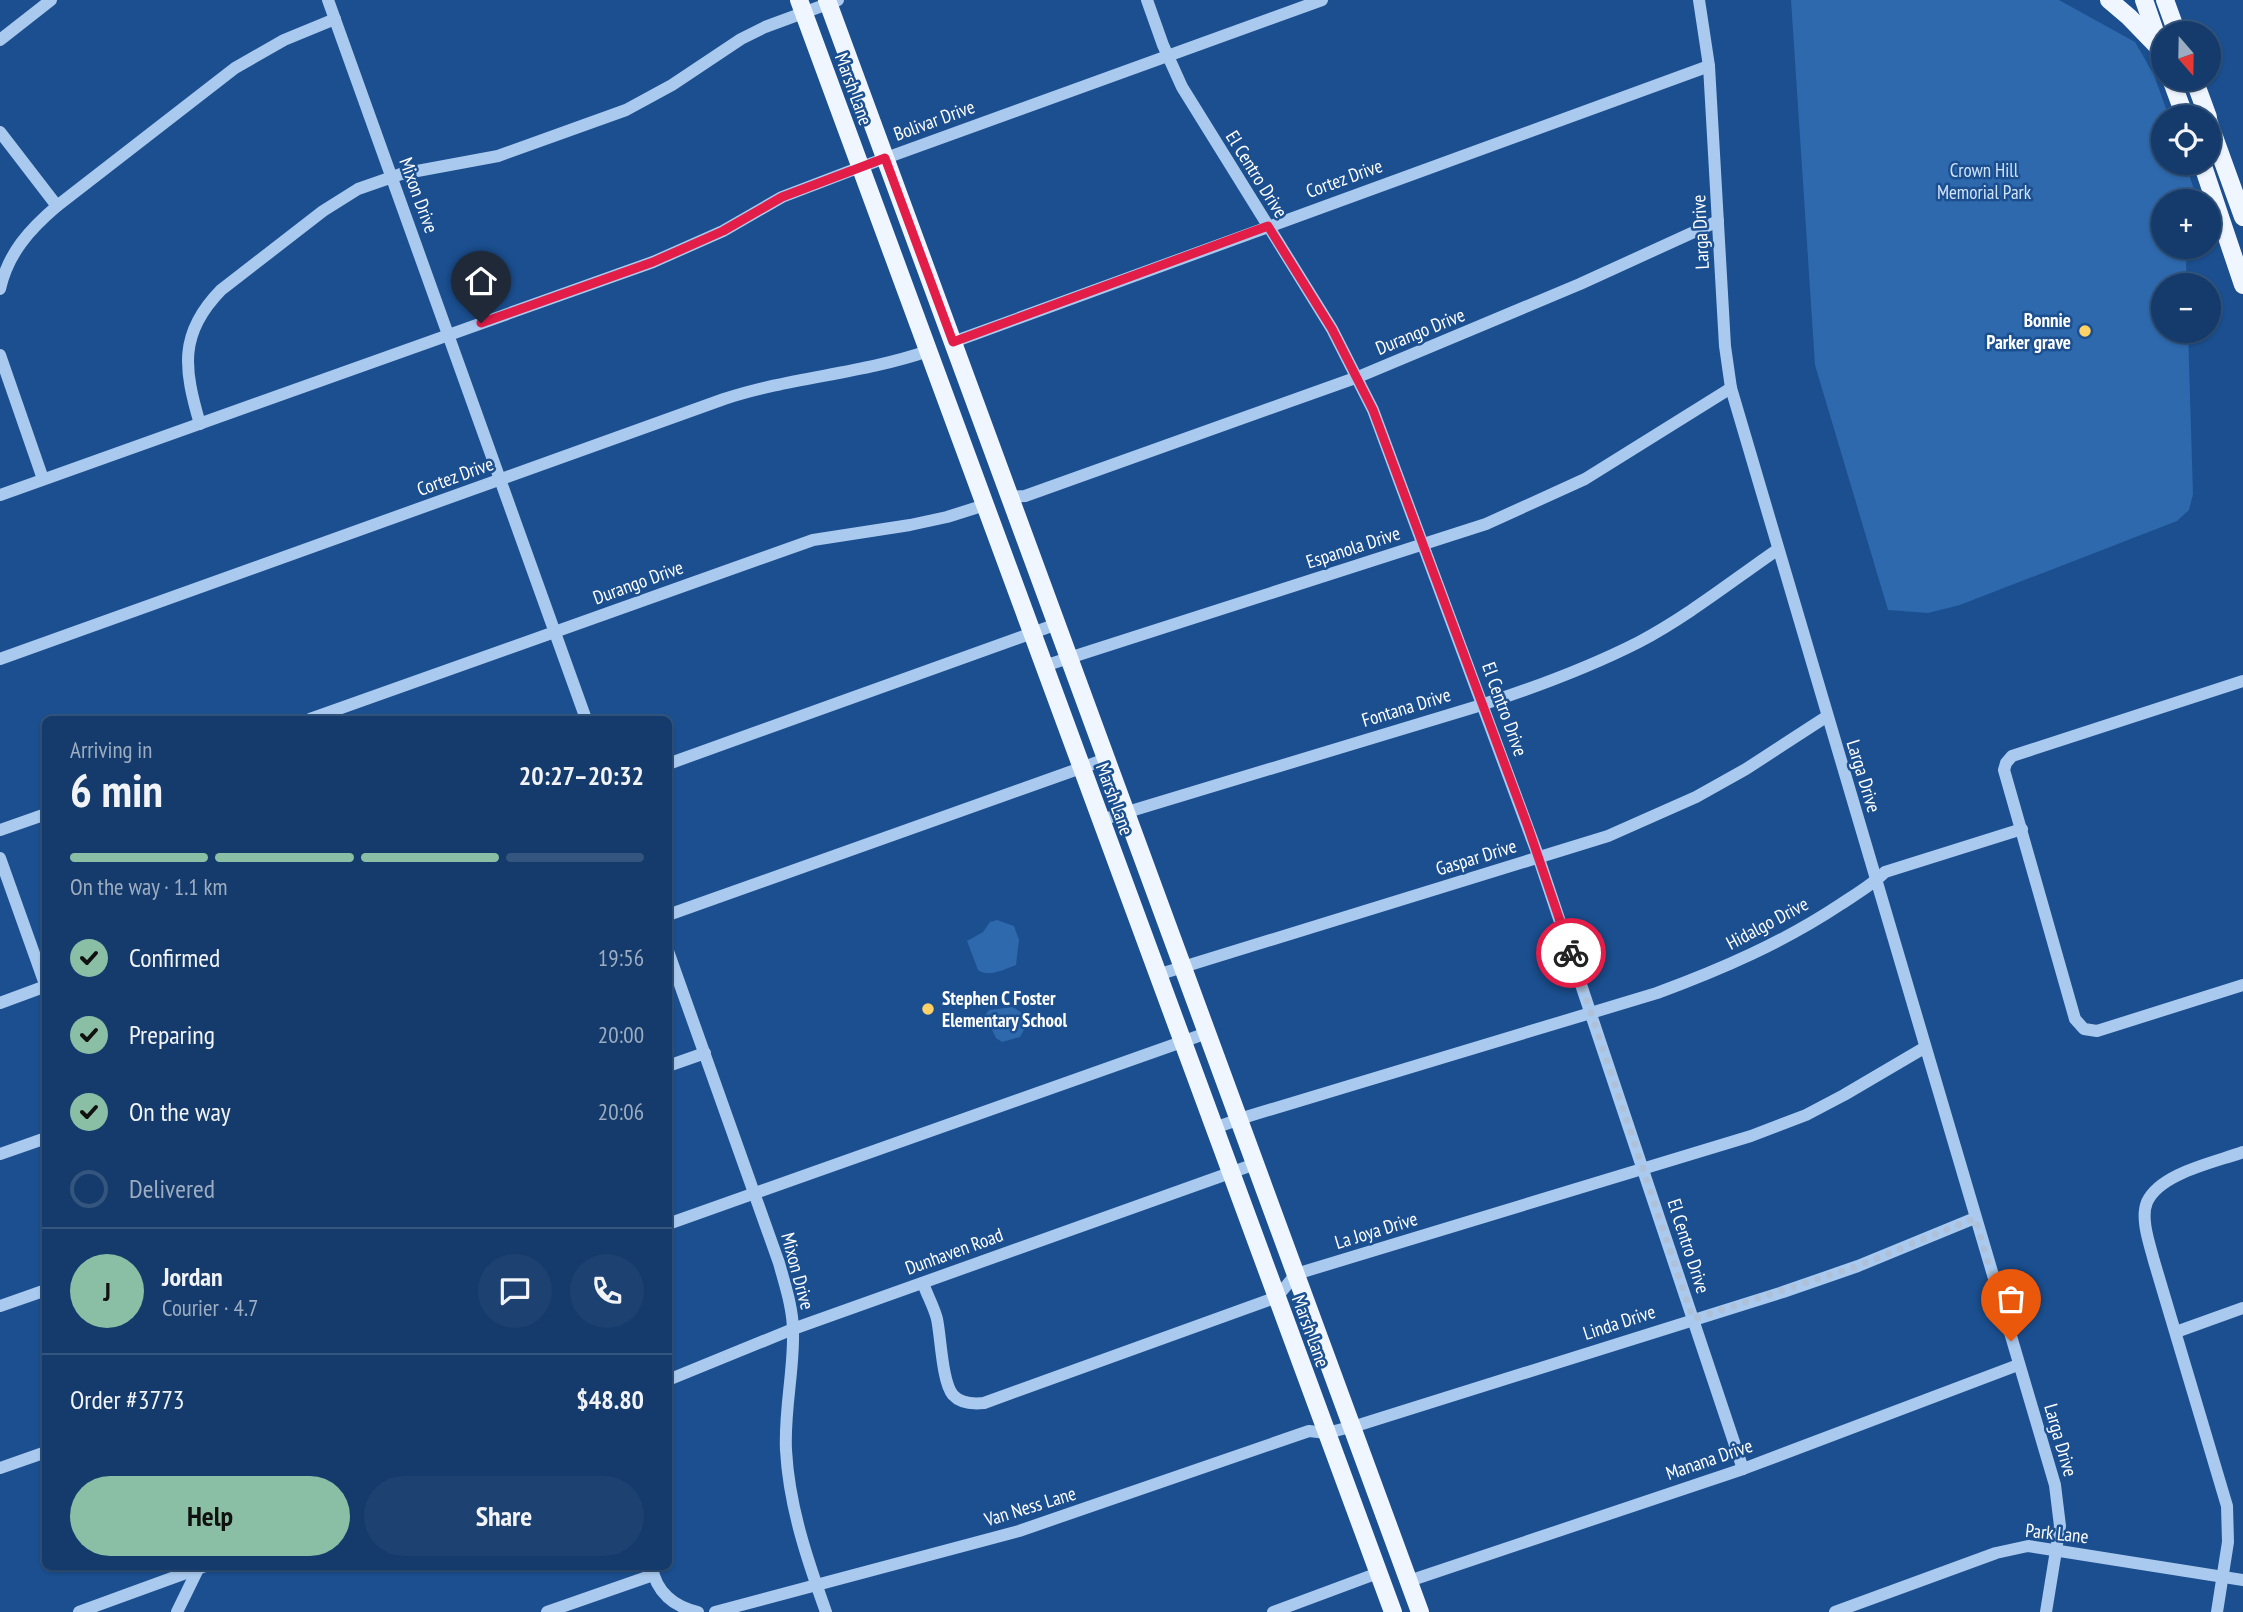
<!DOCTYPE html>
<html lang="en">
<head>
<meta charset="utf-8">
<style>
  :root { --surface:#143b6b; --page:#1d4271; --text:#f1f3f6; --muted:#9dadc1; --line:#33557e; --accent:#8abfa5 }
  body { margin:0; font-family:"PT Sans Narrow",sans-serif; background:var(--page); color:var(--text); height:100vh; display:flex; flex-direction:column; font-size:26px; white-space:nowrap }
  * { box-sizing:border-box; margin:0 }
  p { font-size:23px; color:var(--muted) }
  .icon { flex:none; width:38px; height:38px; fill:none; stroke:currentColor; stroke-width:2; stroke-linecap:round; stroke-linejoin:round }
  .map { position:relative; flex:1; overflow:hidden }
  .side { position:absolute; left:42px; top:716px; width:630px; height:854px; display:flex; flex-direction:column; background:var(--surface); border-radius:10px; box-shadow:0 2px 5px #0004,0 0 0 2px var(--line) }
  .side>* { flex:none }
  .needle { width:46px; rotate:160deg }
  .controls { position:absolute; left:2151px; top:21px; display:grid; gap:14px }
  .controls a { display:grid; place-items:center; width:70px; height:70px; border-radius:50%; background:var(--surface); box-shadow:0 2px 5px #0004,0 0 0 2px var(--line); font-size:35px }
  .pin { position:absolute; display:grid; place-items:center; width:60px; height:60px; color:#fff; margin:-72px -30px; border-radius:50% 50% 50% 0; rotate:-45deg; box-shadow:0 0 7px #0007 }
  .pin .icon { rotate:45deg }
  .courier { position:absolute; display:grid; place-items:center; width:70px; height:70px; margin:-35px; border:5px solid #e11d48; border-radius:50%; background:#fff; color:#222; box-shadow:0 2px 9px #0007 }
  .summary em { font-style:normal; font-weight:600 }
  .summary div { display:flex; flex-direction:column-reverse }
  .summary { display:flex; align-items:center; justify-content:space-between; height:119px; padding:0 28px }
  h1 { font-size:46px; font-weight:600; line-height:52px }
  .bar { display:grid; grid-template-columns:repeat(4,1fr); gap:10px 7px; align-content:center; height:84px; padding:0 28px }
  .bar i { height:9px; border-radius:5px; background:var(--line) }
  .bar .selected { background:var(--accent) }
  .bar p { grid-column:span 4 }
  .line { display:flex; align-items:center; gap:18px; padding:0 28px; border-top:2px solid var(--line) }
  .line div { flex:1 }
  .round { display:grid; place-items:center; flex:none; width:74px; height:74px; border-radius:37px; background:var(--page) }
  ol { padding:0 28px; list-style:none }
  li { display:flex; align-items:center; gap:21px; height:77px }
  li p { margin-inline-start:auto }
  li .icon { padding:7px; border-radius:50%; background:var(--accent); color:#111; stroke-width:4 }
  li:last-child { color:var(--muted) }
  li i { width:38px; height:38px; border:4px solid var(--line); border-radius:50% }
  .primary-button { display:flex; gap:14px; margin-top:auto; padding:14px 28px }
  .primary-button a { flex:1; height:80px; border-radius:42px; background:var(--accent); color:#111; font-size:28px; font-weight:600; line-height:80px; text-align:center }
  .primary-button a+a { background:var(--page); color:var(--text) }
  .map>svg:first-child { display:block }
</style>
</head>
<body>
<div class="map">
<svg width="2243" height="1612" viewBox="0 0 2243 1612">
  <rect width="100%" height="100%" fill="#1b4f8f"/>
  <!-- green -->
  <g fill="#2e69ad">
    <polygon points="1791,0 2059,0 2135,42 2154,75 2169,117 2163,117 2163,163 2185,163 2198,201 2163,201 2163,247 2192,247 2186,263 2187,285 2163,285 2163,331 2188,331 2193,494 2189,510 2177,521 1960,605 1928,613 1888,610 1815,365"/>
    <path d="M997 920 1014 926 1019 940 1016 965C1005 969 989 978 978 970L967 941 983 932 990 922Z"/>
    <polygon points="1013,1007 1022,1013 1026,1026 1020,1037 1002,1042 996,1038 985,1015 989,1010"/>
  </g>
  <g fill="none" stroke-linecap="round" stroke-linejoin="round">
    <!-- minor -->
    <g stroke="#a9c9ee" stroke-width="12">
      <polyline points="328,0 586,719"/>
      <polyline points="1147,0 1163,45 1182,87 1332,329 1373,410 1536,850 1743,1469"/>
      <polyline points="1699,0 1709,66 1725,346 1731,388 2055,1485 2060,1526 2046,1612"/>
      <polyline points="0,40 51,0"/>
      <polyline points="0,132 57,206"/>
      <path d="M0 289C8 253 30 229 57 206L235 68 284 40 335 19"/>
      <polyline points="953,342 1709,66"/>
      <polyline points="0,355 43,479"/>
      <path d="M200 424C184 369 178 334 221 290L323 211 358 189 401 174 498 156 626 110 672 85 741 39 765 27 838 0"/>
      <polyline points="0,495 653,262 723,231 782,197 850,171 1322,0"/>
      <polyline points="1010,497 1025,496 1358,377 1580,284 1718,221"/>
      <path d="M0 659 724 399C791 377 861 374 928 351"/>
      <polyline points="1044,666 1486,524 1585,479 1731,388"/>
      <polyline points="2243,681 2012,756 2006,763 2004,770 2075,1019 2084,1029 2097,1031 2243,985"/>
      <polyline points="310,719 813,540 910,525 947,517 985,505"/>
      <polyline points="668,764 1057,624"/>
      <path d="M1101 820 1475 707C1531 689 1586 669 1639 642 1688 616 1732 581 1777 550"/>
      <polyline points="0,830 46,814"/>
      <polyline points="0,858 46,987"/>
      <polyline points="668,915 1106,759"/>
      <path d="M668 951 779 1263C785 1285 793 1308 793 1332 794 1371 784 1410 786 1450 789 1506 807 1559 826 1612"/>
      <polyline points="1157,975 1608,836 1696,797 1746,769 1826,717"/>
      <polyline points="0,1003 46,986"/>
      <polyline points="668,1066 705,1053"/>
      <path d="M1214 1128 1249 1116 1657 993C1722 969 1784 942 1841 904 1856 894 1872 885 1885 872L2022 829"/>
      <polyline points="0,1154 46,1138"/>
      <polyline points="668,1224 1207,1033"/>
      <path d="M923 1283C927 1295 934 1307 937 1319 941 1338 942 1382 953 1395 961 1404 974 1404 984 1403L1277 1297 1296 1274 1751 1136 1806 1115 1844 1095 1924 1048"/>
      <polyline points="0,1306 46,1290"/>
      <polyline points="2176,1332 2243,1308"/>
      <polyline points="668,1380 793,1329 1255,1164"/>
      <polyline points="0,1468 46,1452"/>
      <path d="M652 1567C656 1592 674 1607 698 1612"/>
      <polyline points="1409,1581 1743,1469 2018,1365"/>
      <polyline points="79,1612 205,1566"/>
      <polyline points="177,1612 199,1567"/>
      <polyline points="547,1612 653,1575"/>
      <polyline points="715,1612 1019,1531 1309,1431 1327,1433 1362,1424 1783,1292 1858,1266 1975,1218"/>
      <polyline points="1273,1612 1378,1573"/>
      <polyline points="1835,1612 1996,1553 2028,1546 2243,1580"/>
      <path d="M2217 1612 2228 1542 2227 1506 2154 1261C2150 1245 2140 1219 2147 1202 2160 1173 2216 1162 2243 1152"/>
    </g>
    <!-- major -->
    <g stroke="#f0f6ff" stroke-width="18">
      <polyline points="799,0 1393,1612"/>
      <polyline points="827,0 1420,1612"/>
      <polyline points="2109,0 2129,17 2161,50"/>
      <polyline points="2144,0 2159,43"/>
      <polyline points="2165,0 2177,33"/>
      <polyline points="2171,79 2185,117"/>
      <polyline points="2194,79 2208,117"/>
      <polyline points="2208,120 2243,217"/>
      <polyline points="2202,163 2243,285"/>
    </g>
  </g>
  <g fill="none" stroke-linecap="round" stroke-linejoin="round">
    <!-- done -->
    <polyline stroke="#afc1d8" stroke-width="7" stroke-dasharray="0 12.6" points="1571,953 1693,1319 1858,1266 1975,1218 2011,1341"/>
    <!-- route -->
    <polyline stroke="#e11d48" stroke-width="9" points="481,323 653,262 723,231 782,197 885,158 953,342 1268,226 1332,329 1373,410 1528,827 1571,953"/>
  </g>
  <!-- markers -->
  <g fill="#ffd166" stroke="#1b4f8f" stroke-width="2.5">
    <circle cx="2085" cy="331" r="7"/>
    <circle cx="928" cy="1009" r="7"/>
  </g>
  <g text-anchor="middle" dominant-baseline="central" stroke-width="5" stroke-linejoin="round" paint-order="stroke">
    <!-- street labels -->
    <g font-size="19" fill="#fff" stroke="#1b4f8f">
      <text transform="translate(854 89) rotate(70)">Marsh Lane</text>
      <text transform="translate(934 120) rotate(-20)">Bolivar Drive</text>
      <text transform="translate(1257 174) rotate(58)">El Centro Drive</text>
      <text transform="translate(1344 178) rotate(-20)">Cortez Drive</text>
      <text transform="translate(419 195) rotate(70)">Mixon Drive</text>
      <text transform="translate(1700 232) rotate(-93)">Larga Drive</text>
      <text transform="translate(1420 331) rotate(-22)">Durango Drive</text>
      <text transform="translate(455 476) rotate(-20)">Cortez Drive</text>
      <text transform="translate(1353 547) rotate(-18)">Espanola Drive</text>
      <text transform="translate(638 582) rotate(-20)">Durango Drive</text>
      <text transform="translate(1406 707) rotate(-17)">Fontana Drive</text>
      <text transform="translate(1505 709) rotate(70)">El Centro Drive</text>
      <text transform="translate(1864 776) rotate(73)">Larga Drive</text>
      <text transform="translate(1115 799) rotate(70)">Marsh Lane</text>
      <text transform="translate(1476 857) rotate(-17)">Gaspar Drive</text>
      <text transform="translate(1767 923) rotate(-28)">Hidalgo Drive</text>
      <text transform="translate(1376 1230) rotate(-17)">La Joya Drive</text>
      <text transform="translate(1689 1246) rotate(72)">El Centro Drive</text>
      <text transform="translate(954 1251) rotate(-20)">Dunhaven Road</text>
      <text transform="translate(798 1271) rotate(75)">Mixon Drive</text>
      <text transform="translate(1619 1322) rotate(-18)">Linda Drive</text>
      <text transform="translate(1311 1331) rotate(70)">Marsh Lane</text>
      <text transform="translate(2061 1440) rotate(74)">Larga Drive</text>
      <text transform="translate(1709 1459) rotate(-19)">Manana Drive</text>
      <text transform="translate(1030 1506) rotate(-17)">Van Ness Lane</text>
      <text transform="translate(2057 1533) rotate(6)">Park Lane</text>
    </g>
    <!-- park labels -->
    <g font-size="19" fill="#cfe3fa" stroke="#1b4f8f">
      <text x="1984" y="170">Crown Hill<tspan x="1984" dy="22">Memorial Park</tspan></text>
    </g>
    <!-- poi labels -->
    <g font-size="19" font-weight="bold" fill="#fff" stroke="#1b4f8f" text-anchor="end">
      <text x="2071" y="320">Bonnie<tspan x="2071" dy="22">Parker grave</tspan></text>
      <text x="942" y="998" text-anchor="start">Stephen C Foster<tspan x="942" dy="22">Elementary School</tspan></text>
    </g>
  </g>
</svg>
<div class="controls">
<a><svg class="needle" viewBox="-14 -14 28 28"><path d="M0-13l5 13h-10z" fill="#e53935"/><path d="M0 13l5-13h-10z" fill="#9dadc1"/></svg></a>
<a><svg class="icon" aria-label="locate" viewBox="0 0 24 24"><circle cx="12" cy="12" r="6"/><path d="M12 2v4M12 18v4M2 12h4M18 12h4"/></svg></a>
<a>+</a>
<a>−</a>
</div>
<div class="pin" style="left:2011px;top:1341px;background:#ea580c"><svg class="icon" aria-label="bag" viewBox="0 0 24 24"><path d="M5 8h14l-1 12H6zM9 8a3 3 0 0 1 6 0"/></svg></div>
<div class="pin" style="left:481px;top:323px;background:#1f2937"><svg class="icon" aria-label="home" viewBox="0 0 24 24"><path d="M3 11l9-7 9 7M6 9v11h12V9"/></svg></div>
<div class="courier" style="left:1571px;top:953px"><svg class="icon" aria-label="bike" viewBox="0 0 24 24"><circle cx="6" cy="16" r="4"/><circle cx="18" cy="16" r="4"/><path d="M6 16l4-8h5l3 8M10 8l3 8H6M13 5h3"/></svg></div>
<section class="side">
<div class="summary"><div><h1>6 min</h1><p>Arriving in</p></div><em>20:27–20:32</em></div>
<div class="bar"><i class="selected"></i><i class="selected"></i><i class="selected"></i><i></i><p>On the way · 1.1 km</p></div>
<ol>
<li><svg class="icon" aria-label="check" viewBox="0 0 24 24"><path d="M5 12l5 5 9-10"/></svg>Confirmed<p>19:56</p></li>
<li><svg class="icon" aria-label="check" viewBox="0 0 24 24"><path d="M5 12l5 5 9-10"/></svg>Preparing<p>20:00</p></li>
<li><svg class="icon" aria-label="check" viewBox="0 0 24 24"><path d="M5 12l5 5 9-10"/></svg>On the way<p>20:06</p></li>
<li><i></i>Delivered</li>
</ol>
<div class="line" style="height:126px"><b class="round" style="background:var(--accent);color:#111">J</b><div><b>Jordan</b><p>Courier · 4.7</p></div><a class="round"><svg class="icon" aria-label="chat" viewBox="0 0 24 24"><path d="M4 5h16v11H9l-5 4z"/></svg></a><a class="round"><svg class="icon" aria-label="phone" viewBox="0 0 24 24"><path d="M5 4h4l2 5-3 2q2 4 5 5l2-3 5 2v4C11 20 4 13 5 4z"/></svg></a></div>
<div class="line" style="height:91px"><div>Order #3773</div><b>$48.80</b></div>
<div class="primary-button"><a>Help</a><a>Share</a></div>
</section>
</div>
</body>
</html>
